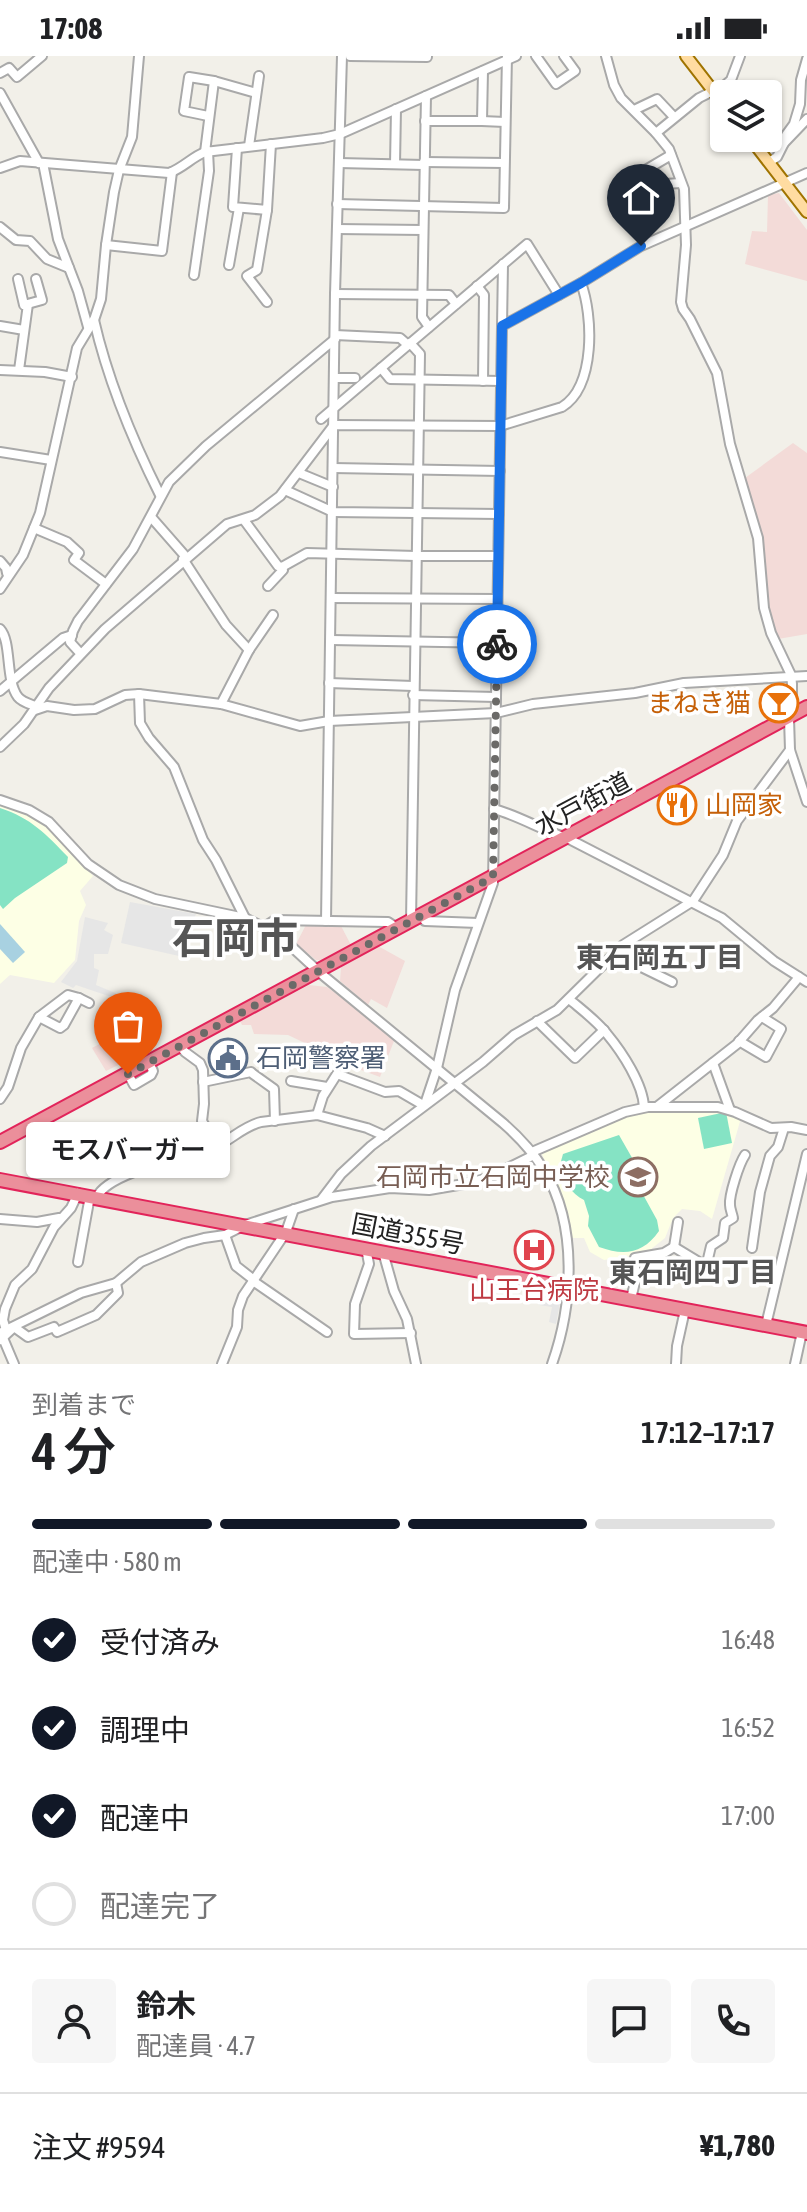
<!DOCTYPE html>
<html lang="ja">
<head>
<meta charset="utf-8">
<style>
  :root { --surface:#fff; --page:#f6f6f6; --text:#202124; --muted:#757577; --line:#e0e0e0; --accent:#111827 }
  body { margin:0; font-family:"Asap Condensed","Noto Sans JP",sans-serif; background:var(--page); color:var(--text); height:100vh; display:flex; flex-direction:column; font-size:30px; white-space:nowrap }
  * { box-sizing:border-box; margin:0 }
  p { font-size:26px; color:var(--muted) }
  .icon { flex:none; width:44px; height:44px; fill:none; stroke:currentColor; stroke-width:2; stroke-linecap:round; stroke-linejoin:round }
  .map { position:relative; height:1308px; overflow:hidden }
  .sheet { display:flex; flex-direction:column; background:var(--surface); flex:1 }
  .sheet>* { flex:none }
  .fabs { position:absolute; left:710px; top:24px; display:grid; gap:16px }
  .fabs a { display:grid; place-items:center; width:72px; height:72px; border-radius:8px; background:var(--surface); box-shadow:0 2px 6px #0004; font-size:40px }
  .pin { position:absolute; display:grid; place-items:center; width:68px; height:68px; color:#fff; margin:-82px -34px; border-radius:50% 50% 50% 0; rotate:-45deg; box-shadow:0 0 8px #0007 }
  .pin .icon { rotate:45deg }
  .courier { position:absolute; display:grid; place-items:center; width:80px; height:80px; margin:-40px; border:6px solid #1a73e8; border-radius:50%; background:#fff; color:#222; box-shadow:0 2px 10px #0007 }
  .bubble { position:absolute; height:56px; border-radius:8px; background:var(--surface); box-shadow:0 2px 6px #0004; font-size:26px; font-weight:600; line-height:56px; text-align:center }
  .overview em { font-style:normal; font-weight:600 }
  .overview div { display:flex; flex-direction:column-reverse }
  .overview { display:flex; align-items:center; justify-content:space-between; height:136px; padding:0 32px }
  h1 { font-size:52px; font-weight:600; line-height:60px }
  .bar { display:grid; grid-template-columns:repeat(4,1fr); gap:12px 8px; align-content:center; height:96px; padding:0 32px }
  .bar i { height:10px; border-radius:6px; background:var(--line) }
  .bar .current { background:var(--accent) }
  .bar p { grid-column:span 4 }
  .line { display:flex; align-items:center; gap:20px; padding:0 32px; border-top:2px solid var(--line) }
  .line div { flex:1 }
  .round { display:grid; place-items:center; flex:none; width:84px; height:84px; border-radius:8px; background:var(--page) }
  ol { padding:0 32px; list-style:none }
  li { display:flex; align-items:center; gap:24px; height:88px }
  li p { margin-inline-start:auto }
  li .icon { padding:8px; border-radius:50%; background:var(--accent); color:#fff; stroke-width:4 }
  li:last-child { color:var(--muted) }
  li i { width:44px; height:44px; border:4px solid var(--line); border-radius:50% }
  .status { display:flex; justify-content:space-between; align-items:center; height:56px; padding:0 40px; background:var(--surface); direction:ltr }
  .status svg { height:22px; fill:currentColor }
  .map>svg:first-child { display:block }
</style>
</head>
<body>
<div class="status"><b>17:08</b><svg viewBox="0 0 49 12"><path d="M0 12V9h3v3zM5 12V6h3v6zM10 12V3h3v9zM15 12V0h3v12zM26 1h20v11H26zM47 4h2v5h-2z"/></svg></div>
<div class="map">
<svg width="807" height="1308" viewBox="0 0 807 1308">
  <rect width="100%" height="100%" fill="#f2f0e9"/>
  <!-- commercial -->
  <g fill="#f3dbd8">
    <polygon points="779,137 807,174 807,225 745,208 752,175 767,176 768,139"/>
    <polygon points="793,387 807,397 807,578 778,583 771,566 765,538 760,486 745,422"/>
    <polygon points="307,867 340,868 351,889 322,904 316,904 296,888"/>
    <polygon points="378,890 405,905 387,952 371,943 368,949 340,925 341,911"/>
    <polygon points="309,929 327,931 368,961 394,985 380,1021 334,1004 330,999 288,979 254,978 251,969 242,969 240,965"/>
    <polygon points="109,983 125,983 149,994 106,1015 92,992"/>
  </g>
  <!-- education -->
  <g fill="#fdffe5">
    <polygon points="0,749 39,764 93,820 80,835 86,849 79,865 75,904 54,927 10,919 0,928"/>
    <polygon points="650,1052 726,1055 741,1062 712,1163 700,1155 682,1153 673,1162 665,1182 645,1198 604,1204 590,1196 584,1182 571,1182 564,1146 541,1096 587,1075 616,1065 630,1056"/>
  </g>
  <!-- pitch -->
  <g fill="#85e3c4">
    <path d="M0 752C31 762 46 778 68 801L67 807 15 842 3 853 0 849Z"/>
    <polygon points="726,1056 732,1087 704,1093 698,1062"/>
    <path d="M619 1079 639 1114 635 1124 657 1164 659 1175C643 1198 624 1200 599 1191L588 1170 589 1160 584 1144C572 1138 562 1125 561 1111 560 1107 562 1102 563 1098Z"/>
  </g>
  <!-- parking -->
  <g fill="#e6e6e6">
    <polygon points="130,846 196,858 179,900 121,887"/>
    <polygon points="85,861 108,867 104,874 113,879 108,898 94,898 94,912 99,914 96,929 137,946 135,949 76,929 73,932 61,926 77,905"/>
    <polygon points="533,1230 556,1235 561,1242 556,1268 549,1266 552,1251 539,1249 540,1243 531,1241"/>
  </g>
  <!-- water -->
  <polygon fill="#a8d1e1" points="0,868 25,896 13,907 0,893"/>
  <g fill="none" stroke-linecap="round" stroke-linejoin="round">
    <defs>
      <g id="minor">
        <polyline points="350,0 427,1"/>
        <polyline points="536,0 556,28 575,15 564,0"/>
        <polyline points="606,0 614,29 621,42 656,77 669,93 684,133 686,189 681,246 683,253 690,263 717,317 730,388 758,482 764,552 771,577 791,619 792,628 792,654 789,662 790,694 807,746"/>
        <polyline points="0,17 9,12 17,21 42,0"/>
        <polyline points="0,37 39,107"/>
        <polyline points="426,40 422,261 429,271"/>
        <polyline points="634,54 657,43 674,61"/>
        <polyline points="208,60 184,55 189,21 214,25 256,37"/>
        <polyline points="425,65 482,65 483,15"/>
        <polyline points="482,65 505,66"/>
        <polyline points="656,77 699,42 725,29 731,24 740,0"/>
        <polyline points="784,87 786,79 794,68 800,48 801,24 807,3"/>
        <polyline points="249,90 259,20"/>
        <polyline points="237,92 233,151 267,154 271,88"/>
        <polyline points="205,96 214,25"/>
        <polyline points="671,99 632,122 639,134 649,129 681,127"/>
        <polyline points="424,106 504,107"/>
        <polyline points="769,106 777,101 784,87 807,63"/>
        <polyline points="43,107 58,183 78,235 88,271"/>
        <polyline points="339,107 424,109"/>
        <polyline points="395,108 396,53"/>
        <path d="M0 112 20 105 169 117C183 112 192 101 205 96L323 82 340 78 516 0"/>
        <polyline points="337,148 504,152 507,0"/>
        <polyline points="0,171 16,184 30,185 47,203 69,212"/>
        <polyline points="337,173 423,174"/>
        <polyline points="106,189 162,195 172,116"/>
        <polyline points="229,209 239,152"/>
        <polyline points="194,219 209,115 208,95"/>
        <polyline points="18,223 24,249 42,244 36,223"/>
        <polyline points="477,230 484,239 483,325"/>
        <polyline points="335,238 449,239 456,248"/>
        <polyline points="267,246 247,220 257,214 267,154"/>
        <path d="M94 264C108 325 132 383 160 439"/>
        <polyline points="0,270 24,274"/>
        <polyline points="502,270 581,227 641,190 807,117"/>
        <polyline points="335,279 400,282 408,289"/>
        <polyline points="410,287 420,298 411,865"/>
        <polyline points="381,312 390,323 501,325"/>
        <polyline points="0,314 45,316 72,321"/>
        <polyline points="19,314 28,248"/>
        <polyline points="334,322 355,322"/>
        <polyline points="321,363 527,188 559,239"/>
        <polyline points="0,396 51,404"/>
        <polyline points="333,412 500,415"/>
        <polyline points="299,417 333,431"/>
        <polyline points="285,434 333,456 499,458"/>
        <polyline points="151,461 186,501"/>
        <polyline points="244,464 278,510 282,511 307,497 416,500 498,500"/>
        <polyline points="34,472 67,486 79,497 74,504 106,528"/>
        <polyline points="183,503 226,569 249,594"/>
        <polyline points="0,505 6,512 7,517"/>
        <polyline points="268,530 283,514 282,511"/>
        <polyline points="0,533 23,499 40,457 77,292 94,264 101,243 106,189 114,136 119,114 132,81 139,0"/>
        <polyline points="331,542 497,543"/>
        <path d="M0 573C12 586 5 624 18 641 22 646 30 648 35 650"/>
        <polyline points="331,584 497,587"/>
        <polyline points="80,597 70,586 73,575 78,565 133,493 169,426 206,390 335,283"/>
        <polyline points="329,627 413,630"/>
        <polyline points="0,635 63,582 72,579"/>
        <polyline points="139,638 140,667 149,682 174,711 203,784 216,804 245,862"/>
        <polyline points="413,639 496,641"/>
        <polyline points="221,648 249,594 273,559"/>
        <polyline points="35,654 47,650 74,654 95,653 125,639 139,638 221,648 300,670 329,665 496,657 533,648 635,637 684,627 807,620"/>
        <path d="M0 691 24 668 49 632 105 573 227 468 255 459 280 440 334 369 500 370 562 351C596 330 593 259 581 227"/>
        <path d="M0 744 29 754 49 766 88 808 119 829 155 843 245 862 279 879 319 916 503 1067C519 1081 533 1096 544 1114 578 1170 573 1249 552 1308"/>
        <path d="M494 753C520 760 541 774 567 782L722 862 774 905 807 926"/>
        <polyline points="422,859 425,865 478,867"/>
        <polyline points="326,865 335,238 342,0"/>
        <polyline points="264,871 275,864 388,866 397,872"/>
        <polyline points="618,894 633,907 672,926"/>
        <path d="M569 943C582 954 597 965 607 978 622 996 643 1028 644 1051"/>
        <polyline points="39,961 68,939 79,942"/>
        <polyline points="537,965 575,1002 604,974"/>
        <polyline points="739,985 766,1001 781,973 762,961"/>
        <polyline points="180,990 185,996 200,1007 203,1014 204,1048 202,1065 217,1090"/>
        <polyline points="713,1007 730,1054"/>
        <polyline points="128,1018 134,1029 151,1019 153,1015 149,1006"/>
        <polyline points="291,1025 327,1031"/>
        <polyline points="203,1026 251,1016 253,1018 274,1033 275,1065"/>
        <polyline points="0,1043 8,1031 21,992 39,961 60,972 64,969 79,942 89,947"/>
        <polyline points="425,1048 437,1012 455,934 493,827 503,208"/>
        <polyline points="658,1050 737,988 758,964 773,952 799,921"/>
        <polyline points="317,1059 323,1040 337,1018 385,1036 399,1035 423,1049"/>
        <polyline points="137,1073 154,1077 166,1106"/>
        <polyline points="532,1096 625,1056 648,1051 718,1051 735,1056 771,1072 791,1071 807,1074"/>
        <path d="M97 1141C109 1115 190 1101 217 1090 232 1083 244 1070 261 1066L317 1059 367 1072 385 1080"/>
        <polyline points="322,1143 341,1118 371,1090 483,1006 514,979 557,954 623,889 693,845 723,799 737,765 790,694"/>
        <polyline points="0,1163 37,1166 59,1162"/>
        <polyline points="225,1179 236,1210 254,1224"/>
        <path d="M674 1191 702 1208 707 1207 711 1190 723 1182 725 1167 733 1162C732 1157 730 1153 730 1149 729 1139 739 1108 745 1099"/>
        <polyline points="674,1191 678,1166"/>
        <polyline points="366,1192 369,1208 355,1248 354,1278 411,1277"/>
        <polyline points="752,1192 760,1136 770,1100 778,1091 784,1072"/>
        <polyline points="383,1196 394,1235 407,1263 416,1308"/>
        <polyline points="78,1206 90,1140"/>
        <polyline points="253,1225 327,1276"/>
        <polyline points="631,1243 635,1226 635,1202 664,1197 674,1191"/>
        <polyline points="766,1269 807,1098"/>
        <polyline points="6,1274 3,1264 5,1253 15,1229 32,1213 54,1171 71,1152 78,1137"/>
        <polyline points="0,1277 81,1237 116,1227 141,1206 185,1187 204,1182 225,1179 245,1169 332,1141 390,1132 429,1134 464,1128 488,1122 534,1099"/>
        <polyline points="3,1282 14,1308"/>
        <polyline points="0,1284 14,1271 28,1281 54,1271 57,1276 96,1259 118,1237 116,1227"/>
        <polyline points="222,1308 237,1271 238,1254 243,1240 286,1176 294,1153"/>
        <polyline points="676,1308 677,1290 685,1254"/>
        <polyline points="795,1308 802,1276"/>
      </g>
      <g id="major">
        <polyline points="686,0 724,49"/>
        <polyline points="750,82 807,156"/>
      </g>
      <g id="highway">
        <polyline points="0,1086 807,651"/>
        <polyline points="0,1124 807,1277"/>
      </g>
    </defs>
    <!-- minor casing -->
    <use href="#minor" stroke="#a9a9a9" stroke-width="12"/>
    <!-- major casing -->
    <use href="#major" stroke="#a07400" stroke-width="14"/>
    <!-- highway casing -->
    <use href="#highway" stroke="#e2245a" stroke-width="16"/>
    <!-- minor -->
    <use href="#minor" stroke="#fff" stroke-width="8"/>
    <!-- major -->
    <use href="#major" stroke="#ffdca1" stroke-width="10"/>
    <!-- highway -->
    <use href="#highway" stroke="#eb8f9b" stroke-width="12"/>
  </g>
  <g fill="none" stroke-linecap="round" stroke-linejoin="round">
    <!-- done -->
    <polyline stroke="#6b6a68" stroke-width="8" stroke-dasharray="0 14.4" points="128,1018 493,821 497,588"/>
    <!-- route -->
    <polyline stroke="#1a73e8" stroke-width="10" points="497,588 502,270 581,227 641,190"/>
  </g>
  <!-- icons -->
  <defs>
    <symbol id="bar-ring" viewBox="-11 -11 22 22"><circle r="9.5" fill="#fff" stroke="#e8710a" stroke-width="1.5"/><path d="M-6-5H6L.8 .8V4.5H3.5V6h-7V4.5H-.8V.8Z" fill="#e8710a"/></symbol>
    <symbol id="restaurant-ring" viewBox="-11 -11 22 22"><circle r="9.5" fill="#fff" stroke="#e8710a" stroke-width="1.5"/><path d="M-5-6h1v4h1v-4h1v4h1v-4h1v5L-1.5 .5V6h-2V.5L-5-1ZM5-6V6H3V1.5H1.5Q1.5-4 5-6Z" fill="#e8710a"/></symbol>
    <symbol id="civic-ring" viewBox="-11 -11 22 22"><circle r="9.5" fill="#fff" stroke="#5c6f8a" stroke-width="1.5"/><path d="M-.6-6.5H3V-4.5H.6V-3L4-1V1h2V6H-6V1h2V-1L-.6-3ZM-1.2 2.5V6h2.4V2.5Z" fill="#5c6f8a"/></symbol>
    <symbol id="school-ring" viewBox="-11 -11 22 22"><circle r="9.5" fill="#fff" stroke="#8d6e63" stroke-width="1.5"/><path d="M0-5L7-2L0 1L-7-2ZM-4 1L0 2.5L4 1V4Q0 6-4 4Z" fill="#8d6e63"/></symbol>
    <symbol id="hospital-ring" viewBox="-11 -11 22 22"><circle r="9.5" fill="#fff" stroke="#e0444e" stroke-width="1.5"/><path d="M-5-5h3v3.5h4V-5h3V5h-3V1.5h-4V5h-3Z" fill="#e0444e"/></symbol>
  </defs>
  <g fill-rule="evenodd">
    <use href="#bar-ring" x="757" y="625" width="44" height="44"/>
    <use href="#restaurant-ring" x="655" y="727" width="44" height="44"/>
    <use href="#civic-ring" x="206" y="980" width="44" height="44"/>
    <use href="#school-ring" x="616" y="1099" width="44" height="44"/>
    <use href="#hospital-ring" x="512" y="1172" width="44" height="44"/>
  </g>
  <g text-anchor="middle" dominant-baseline="central" stroke-width="7" stroke-linejoin="round" paint-order="stroke">
    <!-- food labels -->
    <g font-size="26" fill="#c56008" stroke="#fff" text-anchor="end">
      <text x="751" y="647">まねき猫</text>
      <text x="705" y="749" text-anchor="start">山岡家</text>
    </g>
    <!-- street labels -->
    <g font-size="26" fill="#222" stroke="#fff">
      <text transform="translate(583 748) rotate(-28)">水戸街道</text>
      <text transform="translate(408 1178) rotate(11)">国道355号</text>
    </g>
    <!-- service labels -->
    <g font-size="26" fill="#4e5e75" stroke="#fff" text-anchor="start">
      <text x="256" y="1002">石岡警察署</text>
    </g>
    <!-- education labels -->
    <g font-size="26" fill="#785e54" stroke="#fff" text-anchor="end">
      <text x="610" y="1121">石岡市立石岡中学校</text>
    </g>
    <!-- health labels -->
    <g font-size="26" fill="#be3a42" stroke="#fff">
      <text x="534" y="1234">山王台病院</text>
    </g>
    <!-- neighbourhood labels -->
    <g font-size="28" font-weight="bold" fill="#555" stroke="#fff">
      <text x="660" y="901">東石岡五丁目</text>
      <text x="693" y="1216">東石岡四丁目</text>
    </g>
    <!-- town labels -->
    <g font-size="42" font-weight="bold" fill="#555" stroke="#fff">
      <text x="235" y="882">石岡市</text>
    </g>
  </g>
</svg>
<div class="fabs">
<a><svg class="icon" aria-label="layers" viewBox="0 0 24 24"><path d="M12 4l9 5-9 5-9-5zM3 14l9 5 9-5"/></svg></a>
</div>
<div class="pin" style="left:128px;top:1018px;background:#ea580c"><svg class="icon" aria-label="bag" viewBox="0 0 24 24"><path d="M5 8h14l-1 12H6zM9 8a3 3 0 0 1 6 0"/></svg></div>
<div class="pin" style="left:641px;top:190px;background:#1f2937"><svg class="icon" aria-label="home" viewBox="0 0 24 24"><path d="M3 11l9-7 9 7M6 9v11h12V9"/></svg></div>
<div class="courier" style="left:497px;top:588px"><svg class="icon" aria-label="bike" viewBox="0 0 24 24"><circle cx="6" cy="16" r="4"/><circle cx="18" cy="16" r="4"/><path d="M6 16l4-8h5l3 8M10 8l3 8H6M13 5h3"/></svg></div>
<div class="bubble" style="left:26px;top:1066px;width:204px">モスバーガー</div>
</div>
<section class="sheet">
<div class="overview"><div><h1>4 分</h1><p>到着まで</p></div><em>17:12–17:17</em></div>
<div class="bar"><i class="current"></i><i class="current"></i><i class="current"></i><i></i><p>配達中 · 580 m</p></div>
<ol>
<li><svg class="icon" aria-label="check" viewBox="0 0 24 24"><path d="M5 12l5 5 9-10"/></svg>受付済み<p>16:48</p></li>
<li><svg class="icon" aria-label="check" viewBox="0 0 24 24"><path d="M5 12l5 5 9-10"/></svg>調理中<p>16:52</p></li>
<li><svg class="icon" aria-label="check" viewBox="0 0 24 24"><path d="M5 12l5 5 9-10"/></svg>配達中<p>17:00</p></li>
<li><i></i>配達完了</li>
</ol>
<div class="line" style="height:144px"><a class="round"><svg class="icon" aria-label="person" viewBox="0 0 24 24"><circle cx="12" cy="8" r="4"/><path d="M4 21q1-7 8-7t8 7"/></svg></a><div><b>鈴木</b><p>配達員 · 4.7</p></div><a class="round"><svg class="icon" aria-label="chat" viewBox="0 0 24 24"><path d="M4 5h16v11H9l-5 4z"/></svg></a><a class="round"><svg class="icon" aria-label="phone" viewBox="0 0 24 24"><path d="M5 4h4l2 5-3 2q2 4 5 5l2-3 5 2v4C11 20 4 13 5 4z"/></svg></a></div>
<div class="line" style="height:104px"><div>注文 #9594</div><b>¥1,780</b></div>
</section>
</body>
</html>
